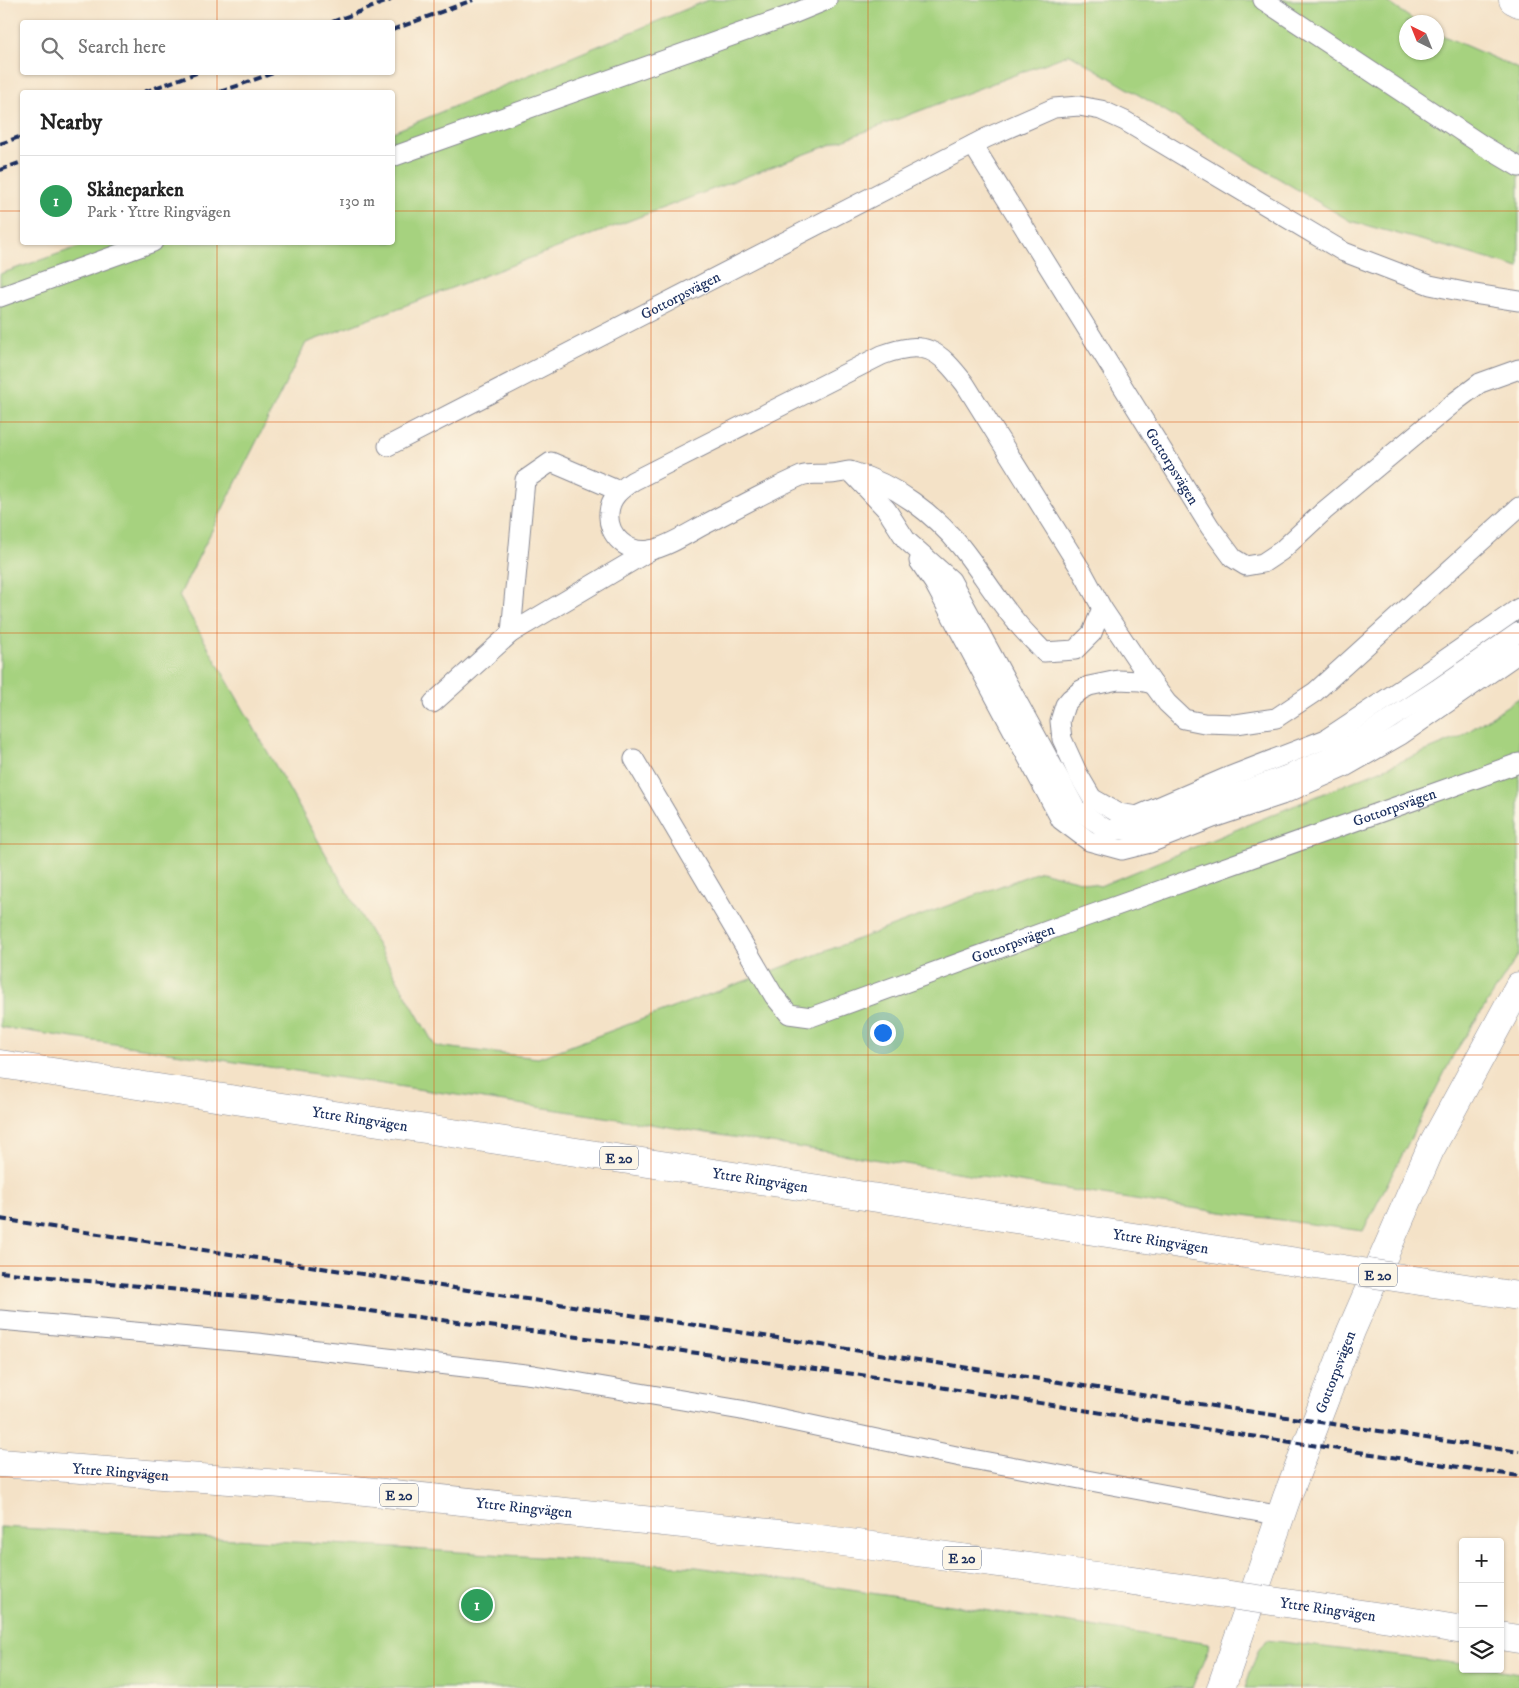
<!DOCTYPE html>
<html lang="en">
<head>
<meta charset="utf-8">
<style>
	body { margin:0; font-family:"IM FELL DW Pica",serif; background:#f6f6f6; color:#222 }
	.controls { position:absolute; right:15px; bottom:15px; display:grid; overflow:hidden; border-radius:5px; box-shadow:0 1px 4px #0004 }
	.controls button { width:45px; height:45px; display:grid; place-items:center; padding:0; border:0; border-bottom:1px solid #e0e0e0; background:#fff; color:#222; font:25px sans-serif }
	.compass { position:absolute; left:1399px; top:15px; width:45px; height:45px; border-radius:50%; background:#fff; box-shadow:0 1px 4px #0004; rotate:317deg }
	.you { position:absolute; left:882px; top:1032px; width:18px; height:18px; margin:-12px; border:4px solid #fff; border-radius:50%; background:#1a73e8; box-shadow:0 0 0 8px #1a73e833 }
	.badge { display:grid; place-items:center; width:32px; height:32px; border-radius:50%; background:#111827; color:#fff; font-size:16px; font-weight:700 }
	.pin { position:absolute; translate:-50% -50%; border:2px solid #fff; box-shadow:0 1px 5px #0006 }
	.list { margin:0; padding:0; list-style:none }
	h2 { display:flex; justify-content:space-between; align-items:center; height:65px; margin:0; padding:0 20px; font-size:21px }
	h2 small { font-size:16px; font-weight:400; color:#767676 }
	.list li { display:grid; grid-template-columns:32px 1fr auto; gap:15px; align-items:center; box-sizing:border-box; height:90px; padding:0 20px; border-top:1px solid #e0e0e0 }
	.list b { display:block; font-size:19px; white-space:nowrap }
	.list p { margin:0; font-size:16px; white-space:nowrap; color:#767676 }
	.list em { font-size:16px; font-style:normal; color:#767676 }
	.icon { flex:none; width:28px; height:28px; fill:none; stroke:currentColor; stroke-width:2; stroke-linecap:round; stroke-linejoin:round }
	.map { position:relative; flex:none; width:1519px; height:1688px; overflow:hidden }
	.search { position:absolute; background:#fff; box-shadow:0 1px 4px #0004; left:20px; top:20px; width:375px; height:55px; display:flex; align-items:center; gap:12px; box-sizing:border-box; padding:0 18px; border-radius:5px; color:#767676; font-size:19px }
	.panel { position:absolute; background:#fff; box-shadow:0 1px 4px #0004; left:20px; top:90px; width:375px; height:155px; border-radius:5px }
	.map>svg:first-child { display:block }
</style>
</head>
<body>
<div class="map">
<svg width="1519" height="1688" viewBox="0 0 1519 1688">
	<rect width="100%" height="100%" fill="#fcf5e5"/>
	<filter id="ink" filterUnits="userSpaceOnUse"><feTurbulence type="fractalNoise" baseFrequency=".02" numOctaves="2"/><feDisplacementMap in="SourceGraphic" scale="10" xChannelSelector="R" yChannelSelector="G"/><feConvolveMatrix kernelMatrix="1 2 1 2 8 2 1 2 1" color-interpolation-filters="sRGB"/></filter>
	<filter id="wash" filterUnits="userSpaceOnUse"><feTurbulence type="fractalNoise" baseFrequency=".0096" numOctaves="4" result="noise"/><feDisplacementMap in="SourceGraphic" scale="20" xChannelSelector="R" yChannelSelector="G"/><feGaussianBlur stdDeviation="1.12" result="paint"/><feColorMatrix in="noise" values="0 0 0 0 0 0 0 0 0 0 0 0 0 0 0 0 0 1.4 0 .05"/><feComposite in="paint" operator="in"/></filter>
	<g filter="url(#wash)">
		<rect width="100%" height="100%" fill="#f4e2c7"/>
		<path fill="#a6d27f" stroke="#60806e" d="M 708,0 L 1385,0 L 1416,22 L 1406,22 L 1406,52 L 1436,52 L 1437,33 L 1519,69 L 1519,268 L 1454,249 L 1350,221 L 1070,54 L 306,343 L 179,596 L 435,1046 L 538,1058 L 1041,871 L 1100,886 L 1460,737 L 1519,698 L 1519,954 L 1454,1054 L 1363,1231 L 1154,1203 L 605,1117 L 0,1027 L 0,274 L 90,243 L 392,242 L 393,132 Z
			M 0,1527 L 332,1544 L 697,1567 L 1210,1644 L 1192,1688 L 0,1688 Z
			M 1266,1640 L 1463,1664 L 1463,1669 L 1495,1669 L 1519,1673 L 1519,1688 L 1245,1688 L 1258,1651 Z"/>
	</g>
	<g filter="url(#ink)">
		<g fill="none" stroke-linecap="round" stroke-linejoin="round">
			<g stroke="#888892" stroke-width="21">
				<g id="lane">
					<path d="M 1263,0 L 1482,145 L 1519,167"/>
					<path id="s1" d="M 973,145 L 1210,527 L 1233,558 L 1246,566 L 1263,563 L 1281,551 L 1324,511 L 1456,401 L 1480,383 L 1519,369"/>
					<path d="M 392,157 L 788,16 L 827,0"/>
					<path d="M 0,297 L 153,242"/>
					<path id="s2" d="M 388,446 L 986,138 L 1054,108 L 1079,106 L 1101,110 L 1125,121 L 1344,252 L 1430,285 L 1474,294 L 1519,301"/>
					<path d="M 853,472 C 895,484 934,514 961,547 C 981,572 997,600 1018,624 C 1026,634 1036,643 1044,652 L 1075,650 L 1092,633 L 1102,608"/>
					<path d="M 1519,507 L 1315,692 L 1276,718 L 1236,724 L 1204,723 L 1184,719 L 1167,703 L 1153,684 L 1102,608 L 1083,573 L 965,384 C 938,349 925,339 882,355 L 633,481 C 621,489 610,497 609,513 C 607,536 628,554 650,550 C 665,548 689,533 702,526 C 735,509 767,491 801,476 C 809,473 819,475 827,474 C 835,474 842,472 850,471 L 886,509 L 906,540 L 951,580 L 1076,809 L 1106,829 L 1134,831 L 1159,824 L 1196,808 L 1284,776 L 1333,756 L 1437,689 L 1519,632"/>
					<path d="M 919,561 L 934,583 L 1061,820 L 1089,841 L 1122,850 L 1150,843 L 1213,818 L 1282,795 L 1345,767 L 1401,735 L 1519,653"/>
					<path d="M 511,633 L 525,480 L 551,462 L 619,491"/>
					<path d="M 1153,684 L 1140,681 L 1118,680 L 1089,686 L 1081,690 L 1070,699 L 1065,705 L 1060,721 L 1062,739 L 1078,774 L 1092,798 L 1118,813 L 1137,816 L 1228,777 L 1326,739 L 1427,672 L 1519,608"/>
					<path d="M 433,703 L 511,633 L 651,550"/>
					<path id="s3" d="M 634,759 L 774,996 L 789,1014 L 811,1017 L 1085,917 L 1519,763"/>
					<path d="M 0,1320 L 257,1343 L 534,1375 L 741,1410 L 961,1457 L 1281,1516"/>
				</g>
			</g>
			<g stroke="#888892" stroke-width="29">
				<path id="street" d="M 1513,0 L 1519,3"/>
			</g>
			<g stroke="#888892" stroke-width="29">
				<g id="secondary">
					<path id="s4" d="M 1221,1688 L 1287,1497 L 1351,1331 L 1430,1150 L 1519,986"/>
				</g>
			</g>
			<g stroke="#888892" stroke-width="29">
				<g id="highway">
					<path id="s5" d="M 0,1064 L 1238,1253"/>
					<path id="s6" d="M 0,1463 L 336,1488 L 798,1536 L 1126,1580"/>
					<path d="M 1396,1619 L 1463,1630"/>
					<path d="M 1500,1636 L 1519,1639"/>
				</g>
			</g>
			<use href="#lane" stroke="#fff" stroke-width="19"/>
			<use href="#street" stroke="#fff" stroke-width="28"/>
			<use href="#secondary" stroke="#fff" stroke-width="28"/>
			<use href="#highway" stroke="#fff" stroke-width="28"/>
			<path stroke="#1b2f5e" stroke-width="4" stroke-dasharray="8 4" stroke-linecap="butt" d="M 332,22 L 391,0
				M 392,30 L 473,0
				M 144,92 L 199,72
				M 220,92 L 276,72
				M 0,144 L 22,136
				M 0,170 L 22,162
				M 0,1219 L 592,1309 L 1180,1401 L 1519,1452
				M 0,1272 L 289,1301 L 586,1338 L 883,1378 L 1171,1424 L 1519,1476"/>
			<g stroke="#888892" stroke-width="29" stroke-linecap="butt">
				<g id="highway-bridge">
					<path d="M 1238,1253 L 1518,1296"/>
					<path id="s7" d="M 1126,1580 L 1396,1619"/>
				</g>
			</g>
			<use href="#highway-bridge" stroke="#fff" stroke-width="28"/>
		</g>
	</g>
	<path fill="none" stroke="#de5710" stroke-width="1" stroke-opacity="0.55" d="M 217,0 L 217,22M 434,0 L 434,1688M 651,0 L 651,1688M 868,0 L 868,1688M 1085,0 L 1085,1688M 1302,0 L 1302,1688M 217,72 L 217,92M 0,211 L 22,211M 392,211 L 1519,211M 217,242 L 217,1688M 0,422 L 1519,422M 0,633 L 1519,633M 0,844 L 1519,844M 0,1055 L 1519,1055M 0,1266 L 1519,1266M 0,1477 L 1519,1477"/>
	<g text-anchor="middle" stroke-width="4.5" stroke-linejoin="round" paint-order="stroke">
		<g fill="#fcf5e5" stroke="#5e6a86" stroke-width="1">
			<rect x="600" y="1146.5" width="38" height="23" rx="4"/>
			<rect x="1359" y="1263.5" width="38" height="23" rx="4"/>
			<rect x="380" y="1483.5" width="38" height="23" rx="4"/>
			<rect x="943" y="1546.5" width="38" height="23" rx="4"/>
		</g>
		<g font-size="14" font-weight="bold" fill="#1b2f5e">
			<text x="619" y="1163">E 20</text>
			<text x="1378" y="1280">E 20</text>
			<text x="399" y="1500">E 20</text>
			<text x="962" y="1563">E 20</text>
		</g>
		<g font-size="15" fill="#1b2f5e" stroke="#fcf5e5">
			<text dy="5" stroke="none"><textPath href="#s2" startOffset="329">Gottorpsvägen</textPath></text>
			<text dy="5" stroke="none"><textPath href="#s1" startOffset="378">Gottorpsvägen</textPath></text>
			<text dy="5" stroke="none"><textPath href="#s3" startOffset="941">Gottorpsvägen</textPath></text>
			<text dy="5" stroke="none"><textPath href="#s3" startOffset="536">Gottorpsvägen</textPath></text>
			<text dy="5" stroke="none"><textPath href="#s5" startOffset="364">Yttre Ringvägen</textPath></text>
			<text dy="5" stroke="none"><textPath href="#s5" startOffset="769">Yttre Ringvägen</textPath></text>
			<text dy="5" stroke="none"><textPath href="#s5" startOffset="1174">Yttre Ringvägen</textPath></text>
			<text dy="5" stroke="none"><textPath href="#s4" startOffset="336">Gottorpsvägen</textPath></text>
			<text dy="5" stroke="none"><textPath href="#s6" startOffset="121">Yttre Ringvägen</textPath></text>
			<text dy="5" stroke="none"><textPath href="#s6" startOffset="526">Yttre Ringvägen</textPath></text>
			<text dy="5" stroke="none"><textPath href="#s7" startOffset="204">Yttre Ringvägen</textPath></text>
		</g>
	</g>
</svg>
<div class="controls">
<button>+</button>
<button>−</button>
<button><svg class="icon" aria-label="layers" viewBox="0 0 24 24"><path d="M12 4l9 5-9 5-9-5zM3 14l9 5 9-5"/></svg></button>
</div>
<svg class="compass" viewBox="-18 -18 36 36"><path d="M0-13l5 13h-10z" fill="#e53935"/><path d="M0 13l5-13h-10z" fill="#767676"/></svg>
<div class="you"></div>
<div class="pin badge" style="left:477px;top:1605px;background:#2e9e5b">1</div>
<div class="search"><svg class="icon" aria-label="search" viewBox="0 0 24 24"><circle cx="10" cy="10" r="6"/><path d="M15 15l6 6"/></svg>Search here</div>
<section class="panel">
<h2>Nearby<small></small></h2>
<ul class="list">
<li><span class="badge" style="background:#2e9e5b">1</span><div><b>Skåneparken</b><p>Park · Yttre Ringvägen</p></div><em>130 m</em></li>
</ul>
</section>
</div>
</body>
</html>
